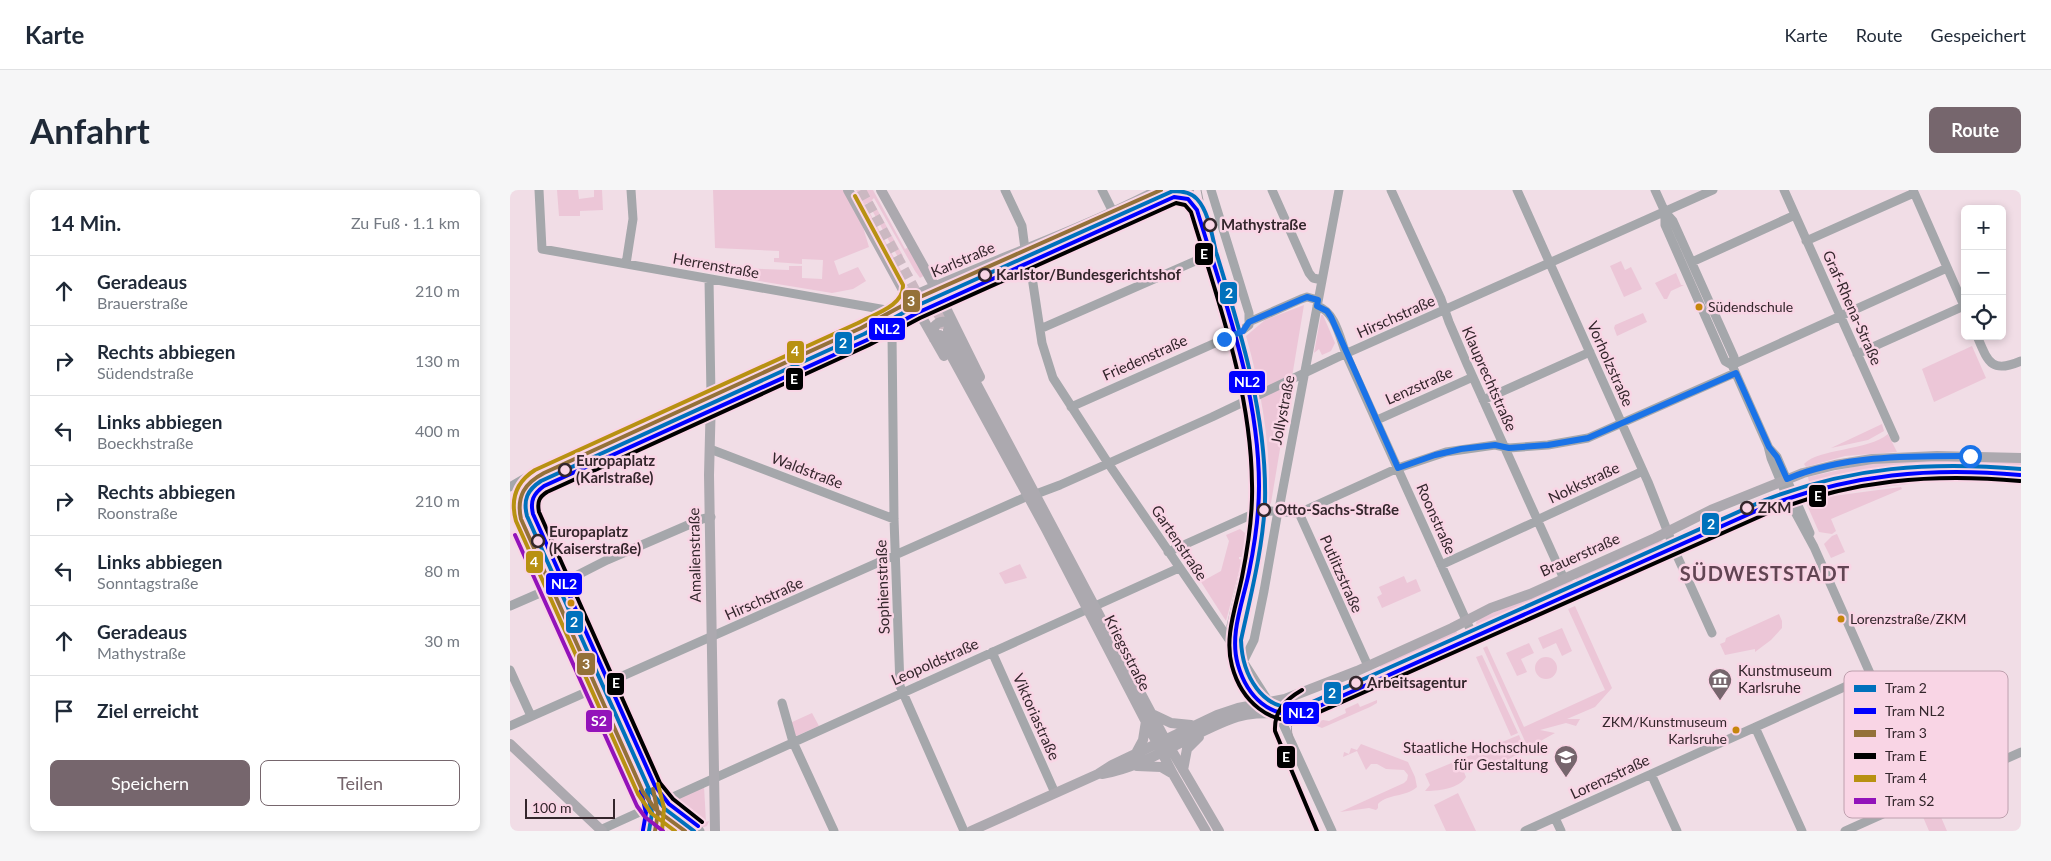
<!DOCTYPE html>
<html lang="de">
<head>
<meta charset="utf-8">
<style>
	body { margin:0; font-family:Lato,sans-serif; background:#f6f6f7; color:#1f2937 }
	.controls { position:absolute; right:15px; top:15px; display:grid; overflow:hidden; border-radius:8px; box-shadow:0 2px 8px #0003 }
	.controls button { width:45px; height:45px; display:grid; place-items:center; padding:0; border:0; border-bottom:1px solid #e0e1e3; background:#fff; color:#1f2937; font:25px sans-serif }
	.scale { position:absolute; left:15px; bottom:12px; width:90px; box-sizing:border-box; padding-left:5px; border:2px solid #34262c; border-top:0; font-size:14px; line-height:18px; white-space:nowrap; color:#34262c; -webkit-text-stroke:4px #f9d5e5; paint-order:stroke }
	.stop { position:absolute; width:15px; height:15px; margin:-11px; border:4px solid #1a73e8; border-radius:50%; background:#fff }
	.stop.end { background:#1a73e8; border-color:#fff; box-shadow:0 1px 5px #0008 }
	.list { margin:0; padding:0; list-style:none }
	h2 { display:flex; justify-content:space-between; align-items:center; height:65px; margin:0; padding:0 20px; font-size:21px }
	h2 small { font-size:16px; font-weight:400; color:#747a83 }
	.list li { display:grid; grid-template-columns:32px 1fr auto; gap:15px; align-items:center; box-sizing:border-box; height:70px; padding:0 20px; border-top:1px solid #e0e1e3 }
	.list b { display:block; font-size:19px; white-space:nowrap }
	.list p { margin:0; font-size:16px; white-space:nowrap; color:#747a83 }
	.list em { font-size:16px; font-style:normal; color:#747a83 }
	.actions { display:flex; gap:10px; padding:15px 20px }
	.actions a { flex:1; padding:11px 0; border:1px solid #76666d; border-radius:8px; text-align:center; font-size:18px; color:#76666d }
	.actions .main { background:#76666d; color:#fff }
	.icon { flex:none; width:28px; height:28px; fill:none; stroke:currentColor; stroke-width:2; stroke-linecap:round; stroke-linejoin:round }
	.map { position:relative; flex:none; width:1511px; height:641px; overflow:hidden; border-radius:8px }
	header { display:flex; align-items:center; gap:30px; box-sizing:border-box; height:70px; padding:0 25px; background:#fff; border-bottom:1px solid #e0e1e3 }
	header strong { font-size:24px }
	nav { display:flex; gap:28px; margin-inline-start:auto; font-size:18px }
	.intro { display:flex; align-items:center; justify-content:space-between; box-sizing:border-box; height:120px; padding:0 30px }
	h1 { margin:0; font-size:35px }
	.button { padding:12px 22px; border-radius:8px; background:#76666d; color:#fff; font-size:18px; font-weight:700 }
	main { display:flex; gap:30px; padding:0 30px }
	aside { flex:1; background:#fff; border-radius:8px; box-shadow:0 2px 8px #0003 }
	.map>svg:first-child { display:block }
</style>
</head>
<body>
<header>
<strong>Karte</strong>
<nav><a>Karte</a><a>Route</a><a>Gespeichert</a></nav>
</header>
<div class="intro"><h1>Anfahrt</h1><a class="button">Route</a></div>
<main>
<aside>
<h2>14 Min.<small>Zu Fuß · 1.1 km</small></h2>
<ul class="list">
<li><svg class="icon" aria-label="ahead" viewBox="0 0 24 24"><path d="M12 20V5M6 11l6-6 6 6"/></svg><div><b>Geradeaus</b><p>Brauerstraße</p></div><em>210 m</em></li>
<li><svg class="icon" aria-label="right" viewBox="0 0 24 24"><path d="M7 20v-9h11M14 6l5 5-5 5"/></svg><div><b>Rechts abbiegen</b><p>Südendstraße</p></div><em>130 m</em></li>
<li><svg class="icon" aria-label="left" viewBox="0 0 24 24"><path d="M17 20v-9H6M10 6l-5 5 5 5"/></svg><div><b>Links abbiegen</b><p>Boeckhstraße</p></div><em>400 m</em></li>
<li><svg class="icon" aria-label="right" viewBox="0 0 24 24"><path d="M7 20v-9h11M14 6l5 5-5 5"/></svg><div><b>Rechts abbiegen</b><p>Roonstraße</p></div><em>210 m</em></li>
<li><svg class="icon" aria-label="left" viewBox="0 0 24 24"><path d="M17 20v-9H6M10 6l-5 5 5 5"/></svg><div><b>Links abbiegen</b><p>Sonntagstraße</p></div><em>80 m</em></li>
<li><svg class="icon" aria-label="ahead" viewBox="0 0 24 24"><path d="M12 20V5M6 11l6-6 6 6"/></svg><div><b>Geradeaus</b><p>Mathystraße</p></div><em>30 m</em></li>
<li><svg class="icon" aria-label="arrive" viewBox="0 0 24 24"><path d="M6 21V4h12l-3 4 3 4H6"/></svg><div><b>Ziel erreicht</b></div></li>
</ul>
<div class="actions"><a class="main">Speichern</a><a>Teilen</a></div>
</aside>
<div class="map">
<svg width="1511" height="641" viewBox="0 0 1511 641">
	<rect width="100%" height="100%" fill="#f1dde6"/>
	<path fill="#ecc6d7" d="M 47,0 L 68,0 L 69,9 L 84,7 L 84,0 L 92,0 L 93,20 L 70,21 L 70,26 L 49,26 Z
		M 203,0 L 333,0 L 353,37 L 359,57 L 324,71 L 329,85 L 348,77 L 356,91 L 343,99 L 322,103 L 225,87 L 226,78 L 279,80 L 279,76 L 292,76 L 292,88 L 312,89 L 313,70 L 292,69 L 292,74 L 264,72 L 264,68 L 269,68 L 269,61 L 205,58 Z
		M 346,0 L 363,0 L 395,59 L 400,56 L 415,85 L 410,88 L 405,81 L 364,8 L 362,10 L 393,66 L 389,69 L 358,13 L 355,14 L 394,86 L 395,95 L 359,33 L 363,31 Z
		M 1111,71 L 1115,80 L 1121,77 L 1132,99 L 1114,107 L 1100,76 Z
		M 1166,83 L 1171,95 L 1174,95 L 1161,101 L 1157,109 L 1154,109 L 1145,93 Z
		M 794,115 L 761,313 L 759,315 C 761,257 752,202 736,146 L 755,130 Z
		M 1133,123 L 1137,132 L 1107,146 L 1104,138 L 1105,135 Z
		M 811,125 L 813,125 L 825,153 L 821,161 L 812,165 L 809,159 L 804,163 Z
		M 1462,156 L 1476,188 L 1424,212 L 1412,179 Z
		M 1372,234 L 1374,241 L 1358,250 L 1321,258 Z
		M 1378,244 L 1387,262 L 1335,266 L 1296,277 L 1294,274 C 1309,258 1358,261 1378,244 Z
		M 1393,271 L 1511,271 L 1511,282 L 1460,279 L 1300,297 L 1298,287 L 1352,275 Z
		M 1397,288 L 1399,294 L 1309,305 L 1303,306 L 1302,303 L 1312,303 L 1314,300 Z
		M 1391,297 L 1392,299 L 1321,329 L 1326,341 L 1322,344 L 1309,342 L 1297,315 L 1300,309 Z
		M 1259,304 L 1261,309 L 1175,347 L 1173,342 Z
		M 749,336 L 752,336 L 751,349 L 729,454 L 724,448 L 723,442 L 727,443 L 741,383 Z
		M 730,339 L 735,343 L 733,367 L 729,367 L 729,369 L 732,370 L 716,431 L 691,392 L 711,381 L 719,351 L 716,345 Z
		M 1327,344 L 1335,362 L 1321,368 L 1314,354 L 1322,346 Z
		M 1150,349 L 1155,352 L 1155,358 L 1070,398 L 1065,387 Z
		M 510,374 L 517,388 L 495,394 L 489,383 Z
		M 894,386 L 897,393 L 906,389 L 911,401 L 872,418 L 867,407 L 872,404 L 869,397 Z
		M 1061,388 L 1067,399 L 972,442 L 969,441 L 966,433 L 967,430 Z
		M 1065,416 L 1102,498 L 1085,517 L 1057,529 L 1070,529 L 1066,536 L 1056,533 L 1030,540 L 1045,543 L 1018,558 L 973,458 L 977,456 L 1014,537 L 1095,500 L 1058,419 Z
		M 1269,424 L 1272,431 L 1272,438 L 1261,450 L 1245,462 L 1245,459 L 1215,465 L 1210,454 L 1215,452 L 1216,448 Z
		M 1052,438 L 1062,461 L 1052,466 L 1046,453 L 1033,459 L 1028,448 Z
		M 946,440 L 950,451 L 874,485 L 869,474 Z
		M 1019,453 L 1024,463 L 1011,469 L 1017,482 L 1007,486 L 996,463 Z
		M 972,465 L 1008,543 L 1001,546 L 966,467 Z
		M1025 478a11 11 0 1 1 22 0a11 11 0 1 1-22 0Z
		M 867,479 L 869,484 L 810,511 L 807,506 Z
		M 867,510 L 867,513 L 860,517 L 812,538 L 802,534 L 813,530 L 819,531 L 836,523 L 835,519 L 848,513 L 850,517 Z
		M 302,523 L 309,536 L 284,547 L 280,533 Z
		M 1009,545 L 1015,560 L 990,574 L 968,570 L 958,571 L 955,575 L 957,579 L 954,582 L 956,587 C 949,599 927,601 915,601 L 920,595 L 915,584 Z
		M 851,554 L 898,572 L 905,587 L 907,597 C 894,608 879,603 868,614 L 868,618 L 866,620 L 859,618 L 830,622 L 894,593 L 897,590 L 898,585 L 894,580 L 876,579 L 867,574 L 861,574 L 856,580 L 847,561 L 833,567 L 834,562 L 839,564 L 841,558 L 847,560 Z
		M 194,596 L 196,632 L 199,631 L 197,636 L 191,638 L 156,613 Z
		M 948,603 L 966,641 L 936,641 L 924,615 Z
		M 1425,613 L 1437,641 L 1419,641 L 1410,620 Z
		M 162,629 L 175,634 L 183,641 L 142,641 L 151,632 Z"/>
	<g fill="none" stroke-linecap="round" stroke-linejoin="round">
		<path stroke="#cbb8c1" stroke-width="10" stroke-dasharray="10 5" stroke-linecap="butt" d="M 351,0 L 428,142
			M 419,109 L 436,137"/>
		<path stroke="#a5a7ab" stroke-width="9" d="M 29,0 L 32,59 L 376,120
			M 495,0 L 512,36 L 515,59
			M 592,0 L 603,22
			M 677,0 L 730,176 L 742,236 L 744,279 L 743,334 L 734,382 L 721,436 L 722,452
			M 762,0 L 799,83 L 803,88 L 812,90
			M 881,0 L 931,109 L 939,132 L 957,174 L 1054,389
			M 1007,0 L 1138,292 L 1168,368 L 1202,443
			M 1145,0 L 1155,22 L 1163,31 L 1224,167 L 1222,175
			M 1274,0 L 1385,248
			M 1403,0 L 1455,118
			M 1155,22 L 1155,35 L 1215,171 L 1222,175 L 1258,256 L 1261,268 L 1278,309 L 1304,357 L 1414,605
			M 1296,51 L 1404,3
			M 1182,72 L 1285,25
			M 116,74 L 123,29 L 121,0
			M 511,75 L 518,80 L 522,87 L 532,153 L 543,188 L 598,273 L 720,451 L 773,534 L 822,641
			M 807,116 C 825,121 830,148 836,164 L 965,450
			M 739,132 L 791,109 L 797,107 L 808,110
			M 380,138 L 382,144 L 384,329 L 390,496 L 454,641
			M 530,139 L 697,66
			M 1467,146 C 1478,172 1481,184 1511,171
			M 1347,164 L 1454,116
			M 1222,175 L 1437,78
			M 973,210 L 1080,162
			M 561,217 L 730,142 L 739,135 L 739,123 L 701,0
			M 867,230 L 963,187
			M 1259,258 L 1267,267 L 1300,343
			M 200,259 L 384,329
			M 0,297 L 22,284 L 201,206 L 199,89
			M 526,304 L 550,295 L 702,227 L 826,168 L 1203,0
			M 789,323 L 888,278 L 936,262 L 985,255 L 999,258 L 1038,255 L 1078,248 L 1225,183
			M 1027,330 L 1133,281
			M 658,362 L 743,324 L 760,321 L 789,323 L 858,476
			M 931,375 L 1027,331
			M 47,395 L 137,598 L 153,615 L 176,628 L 190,641
			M 0,416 L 46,396 L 97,370 L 192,329 L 201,327
			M 585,416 L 669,378
			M 482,462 L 545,603
			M 733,472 L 744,450 L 754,401 L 768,321 L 770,314 L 829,0
			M 0,480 L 21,526
			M 272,513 L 283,552 L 324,641
			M 0,536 L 518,306
			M 1245,537 L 1292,641
			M 1141,584 L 1167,641
			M 1045,628 L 1051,641
			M 90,640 L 578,419
			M 134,641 L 139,622 L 139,612
			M 1015,641 L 1361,485
			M 1335,641 L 1511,562"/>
		<path stroke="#aca9af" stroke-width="10" d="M 338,0 L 398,109 L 414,131 L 434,166
			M 371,0 L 430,106 L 470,187
			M 438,140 L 655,549 L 709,641
			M 430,145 L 536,339 L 663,584 L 696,641
			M 424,149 L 424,137 C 431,128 438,132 445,138
			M 200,218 L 361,144 L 398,131 L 436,109 L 520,71 L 538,59 L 679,0
			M 642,524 L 661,533 L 681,535
			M 0,554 L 92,641
			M 626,563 L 633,550 L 636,531
			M 627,576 L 651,577 L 663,584
			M 673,580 L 677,559 L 689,547
			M 592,584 C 640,576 681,542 727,527 C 751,519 776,527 800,521 L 898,478 L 933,465 L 1073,399 L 1128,376 L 1175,353 L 1235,330 L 1298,301 L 1327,293 L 1392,284 L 1456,282 L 1511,286
			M 205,641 L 199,285 L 201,206 L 351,139 C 366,131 376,118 392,111 C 477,72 565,43 648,0
			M 461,641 L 588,584 L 602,575 L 707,525 L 728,518 L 775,509 L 847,481 L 942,438 L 981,418 L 1020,404 L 1145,348 L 1201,320 L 1293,283 L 1325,275 L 1362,269 L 1427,266 L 1511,268"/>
		<path stroke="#a6a0a5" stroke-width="1" d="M 691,0 L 693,10
			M 784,552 C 778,534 782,524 799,514
			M 140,641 C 148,627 161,626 175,632"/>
		<g stroke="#f9d5e5" stroke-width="8">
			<path id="tram-1" d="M 137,600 L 142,623 L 139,641
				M 184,641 L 155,619 L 139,599 L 17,326 C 13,310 17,300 31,291 L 354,144 L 404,117 L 663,1 C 672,1 681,2 687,9 C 699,22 702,46 706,62 C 731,143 757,226 755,311 C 753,358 741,404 731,450 C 732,484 752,523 791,517 L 1255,310 C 1341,277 1420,271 1511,279"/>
		</g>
		<g stroke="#f9d5e5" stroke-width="8">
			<path id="tram-2" d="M 131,601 L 136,623 L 133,640
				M 188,636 L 159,614 L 145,596 L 23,324 C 20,311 23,304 34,296 L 357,150 L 407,123 L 664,7 L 678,9 L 687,20 C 714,109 749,201 749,296 C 749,325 745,353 739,382 C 733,412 719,445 728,475 C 737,506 760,530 794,523 L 1257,316 C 1342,284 1421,277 1510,285"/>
		</g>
		<g stroke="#f9d5e5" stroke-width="8">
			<path id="tram-3" d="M 143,599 L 148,623 L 145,641
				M 175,641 L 145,619 L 133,602 L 11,329 C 6,306 15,293 34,283 L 351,138 L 401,111 L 651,0"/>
		</g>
		<g stroke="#f9d5e5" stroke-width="8">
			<path id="tram-4" d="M 792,500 C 775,510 764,521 765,541 L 807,641
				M 192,632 L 163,609 L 150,593 L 29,322 C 27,312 29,307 37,302 L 359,155 L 410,128 L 666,13 L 675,15 L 681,22 C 708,111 741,200 742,294 C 743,325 738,357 732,387 C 726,417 714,447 722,476 C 731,510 760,538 796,528 L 1260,322 C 1343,290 1421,283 1510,291"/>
		</g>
		<g stroke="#f9d5e5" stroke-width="8">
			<path id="tram-5" d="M 148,594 L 154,618 L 152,641
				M 165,641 L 141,623 L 128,604 L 6,331 C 0,309 6,292 25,280 L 348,133 C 364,124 394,116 393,95 L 345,6"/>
		</g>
		<g stroke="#f9d5e5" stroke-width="8">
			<path id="tram-6" d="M 5,345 L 127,616 L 135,627 L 153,641"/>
		</g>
		<use href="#tram-1" stroke="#0071bc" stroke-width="4"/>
		<use href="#tram-2" stroke="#00f" stroke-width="4"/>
		<use href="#tram-3" stroke="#947139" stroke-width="4"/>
		<use href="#tram-4" stroke="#000" stroke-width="4"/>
		<use href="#tram-5" stroke="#b89112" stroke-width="4"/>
		<use href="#tram-6" stroke="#9313ba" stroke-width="4"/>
	</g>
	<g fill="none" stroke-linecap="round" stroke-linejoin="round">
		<path stroke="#1a73e8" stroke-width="6" d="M 714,149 L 733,141 L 739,132 L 792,109 L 797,107 L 808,110 L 807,116 L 817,121 L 821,127 L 888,278 L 925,265 L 951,259 L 985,255 L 999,258 L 1038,255 L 1078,248 L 1226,183 L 1259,257 L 1267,267 L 1277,289 C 1334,265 1399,266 1460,266"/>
	</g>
	<defs>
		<g id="museum-pin" transform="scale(1.25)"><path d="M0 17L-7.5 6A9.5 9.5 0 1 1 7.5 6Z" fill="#76666d" stroke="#f9d5e5"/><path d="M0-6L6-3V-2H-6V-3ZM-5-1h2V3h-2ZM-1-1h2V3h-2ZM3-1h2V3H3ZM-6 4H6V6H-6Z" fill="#fff"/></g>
		<g id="university-pin" transform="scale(1.25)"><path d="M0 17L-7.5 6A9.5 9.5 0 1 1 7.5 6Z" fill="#76666d" stroke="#f9d5e5"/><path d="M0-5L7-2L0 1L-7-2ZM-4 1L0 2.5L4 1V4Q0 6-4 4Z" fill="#fff"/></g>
	</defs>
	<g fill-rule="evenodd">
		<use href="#museum-pin" x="1210" y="490"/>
		<use href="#university-pin" x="1056" y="567"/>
	</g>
	<g fill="#f9d5e5" stroke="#34262c" stroke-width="2.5">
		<circle cx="700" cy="35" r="6"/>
		<circle cx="475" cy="85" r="6"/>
		<circle cx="55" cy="280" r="6"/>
		<circle cx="1237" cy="318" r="6"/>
		<circle cx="754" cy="320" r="6"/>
		<circle cx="28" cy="351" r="6"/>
		<circle cx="846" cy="493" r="6"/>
	</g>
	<g fill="#c6860b" stroke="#f9d5e5" stroke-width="2">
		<circle cx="1189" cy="117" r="4.5"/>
		<circle cx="61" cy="413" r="4.5"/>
		<circle cx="1331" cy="429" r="4.5"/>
		<circle cx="1226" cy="540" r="4.5"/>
	</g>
	<g text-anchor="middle" stroke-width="5" stroke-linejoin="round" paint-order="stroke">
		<g font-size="14" fill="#34262c" stroke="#f9d5e5" text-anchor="start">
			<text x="1198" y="122">Südendschule</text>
			<text x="1340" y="434">Lorenzstraße/ZKM</text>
			<text x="1217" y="537" text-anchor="end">ZKM/Kunstmuseum<tspan x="1217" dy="17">Karlsruhe</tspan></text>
		</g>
		<g font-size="15" font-weight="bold" fill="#34262c" stroke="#f9d5e5" text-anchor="start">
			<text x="711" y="40">Mathystraße</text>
			<text x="486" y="90">Karlstor/Bundesgerichtshof</text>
			<text x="66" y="276">Europaplatz<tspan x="66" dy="17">(Karlstraße)</tspan></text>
			<text x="1248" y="323">ZKM</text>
			<text x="765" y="325">Otto-Sachs-Straße</text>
			<text x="39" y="347">Europaplatz<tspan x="39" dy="17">(Kaiserstraße)</tspan></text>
			<text x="857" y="498">Arbeitsagentur</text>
		</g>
		<g font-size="15" fill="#34262c" stroke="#f9d5e5">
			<text transform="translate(453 70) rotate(-23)" y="5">Karlstraße</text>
			<text transform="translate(206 76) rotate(10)" y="5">Herrenstraße</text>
			<text transform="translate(1342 118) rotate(66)" y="5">Graf-Rhena-Straße</text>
			<text transform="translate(886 127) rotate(-24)" y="5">Hirschstraße</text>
			<text transform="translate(635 168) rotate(-24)" y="5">Friedenstraße</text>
			<text transform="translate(1100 174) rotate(66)" y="5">Vorholzstraße</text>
			<text transform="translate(979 189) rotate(66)" y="5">Klauprechtstraße</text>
			<text transform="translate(909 196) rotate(-24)" y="5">Lenzstraße</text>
			<text transform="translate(773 220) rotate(-79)" y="5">Jollystraße</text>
			<text transform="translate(297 281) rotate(21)" y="5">Waldstraße</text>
			<text transform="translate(1074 293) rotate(-25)" y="5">Nokkstraße</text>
			<text transform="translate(926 329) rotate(66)" y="5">Roonstraße</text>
			<text transform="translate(669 353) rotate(56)" y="5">Gartenstraße</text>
			<text transform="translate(185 365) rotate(-91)" y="5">Amalienstraße</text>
			<text transform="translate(1070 365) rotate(-24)" y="5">Brauerstraße</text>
			<text transform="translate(831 384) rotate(66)" y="5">Putlitzstraße</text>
			<text transform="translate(373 397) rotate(-92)" y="5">Sophienstraße</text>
			<text transform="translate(254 409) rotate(-24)" y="5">Hirschstraße</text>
			<text transform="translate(617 463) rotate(63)" y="5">Kriegsstraße</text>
			<text transform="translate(425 472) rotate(-24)" y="5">Leopoldstraße</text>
			<text transform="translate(526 527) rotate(66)" y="5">Viktoriastraße</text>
			<text transform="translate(1100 587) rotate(-25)" y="5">Lorenzstraße</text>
		</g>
		<g font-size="15" fill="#34262c" stroke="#f9d5e5" text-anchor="start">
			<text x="1228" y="486">Kunstmuseum<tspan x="1228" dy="17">Karlsruhe</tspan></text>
			<text x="1038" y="563" text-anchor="end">Staatliche Hochschule<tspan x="1038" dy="17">für Gestaltung</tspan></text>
		</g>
		<g font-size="20" font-weight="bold" letter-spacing="1" fill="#624553" stroke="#f9d5e5">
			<text x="1255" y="391">SÜDWESTSTADT</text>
		</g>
	</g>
	<rect x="1334" y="481" width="164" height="147" rx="8" fill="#f9d5e5" stroke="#bea0ae" stroke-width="1"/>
	<rect x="1344" y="495" width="22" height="7" fill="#0071bc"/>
	<rect x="1344" y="518" width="22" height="6" fill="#00f"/>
	<rect x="1344" y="540" width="22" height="7" fill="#947139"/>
	<rect x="1344" y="563" width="22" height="6" fill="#000"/>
	<rect x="1344" y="585" width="22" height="7" fill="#b89112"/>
	<rect x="1344" y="608" width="22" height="6" fill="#9313ba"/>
	<g font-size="14" fill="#34262c">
		<text x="1375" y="503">Tram 2</text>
		<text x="1375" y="526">Tram NL2</text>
		<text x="1375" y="548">Tram 3</text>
		<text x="1375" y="571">Tram E</text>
		<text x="1375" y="593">Tram 4</text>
		<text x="1375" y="616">Tram S2</text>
	</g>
	<g stroke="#f9d5e5" stroke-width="2">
		<rect x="684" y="52" width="20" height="24" rx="5" fill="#000"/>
		<rect x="709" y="91" width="19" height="24" rx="5" fill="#0071bc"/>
		<rect x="392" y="99" width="19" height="24" rx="5" fill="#947139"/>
		<rect x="358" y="127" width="38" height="24" rx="5" fill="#00f"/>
		<rect x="324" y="141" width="19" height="24" rx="5" fill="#0071bc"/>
		<rect x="276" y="150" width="19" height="24" rx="5" fill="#b89112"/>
		<rect x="275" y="177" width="19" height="24" rx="5" fill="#000"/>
		<rect x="718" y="180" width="38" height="24" rx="5" fill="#00f"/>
		<rect x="1298" y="294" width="19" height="24" rx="5" fill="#000"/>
		<rect x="1191" y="322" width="19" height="24" rx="5" fill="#0071bc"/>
		<rect x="15" y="360" width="19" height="24" rx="5" fill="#b89112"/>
		<rect x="35" y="382" width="38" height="24" rx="5" fill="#00f"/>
		<rect x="55" y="420" width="19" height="24" rx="5" fill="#0071bc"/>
		<rect x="66" y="462" width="20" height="24" rx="5" fill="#947139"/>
		<rect x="96" y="482" width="19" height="24" rx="5" fill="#000"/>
		<rect x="813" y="491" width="19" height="24" rx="5" fill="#0071bc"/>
		<rect x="772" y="511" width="38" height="24" rx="5" fill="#00f"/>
		<rect x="75" y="519" width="28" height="24" rx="5" fill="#9313ba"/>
		<rect x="766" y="555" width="20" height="24" rx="5" fill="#000"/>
	</g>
	<g font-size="14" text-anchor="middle" font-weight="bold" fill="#fff">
		<text x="694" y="69">E</text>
		<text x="719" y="108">2</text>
		<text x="401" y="116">3</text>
		<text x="377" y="144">NL2</text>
		<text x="333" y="158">2</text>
		<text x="285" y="166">4</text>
		<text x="284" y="194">E</text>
		<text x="737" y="197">NL2</text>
		<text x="1308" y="311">E</text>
		<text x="1201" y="339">2</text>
		<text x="24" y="377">4</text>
		<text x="54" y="399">NL2</text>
		<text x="64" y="437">2</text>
		<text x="76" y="479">3</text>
		<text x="106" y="498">E</text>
		<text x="822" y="508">2</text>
		<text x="791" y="528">NL2</text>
		<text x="89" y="536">S2</text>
		<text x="776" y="572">E</text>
	</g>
</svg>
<div class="controls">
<button>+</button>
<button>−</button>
<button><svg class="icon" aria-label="locate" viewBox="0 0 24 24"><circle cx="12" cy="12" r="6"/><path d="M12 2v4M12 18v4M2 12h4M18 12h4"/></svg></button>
</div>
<div class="scale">100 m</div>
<div class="stop" style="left:1460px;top:266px"></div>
<div class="stop end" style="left:714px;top:149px"></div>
</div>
</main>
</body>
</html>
